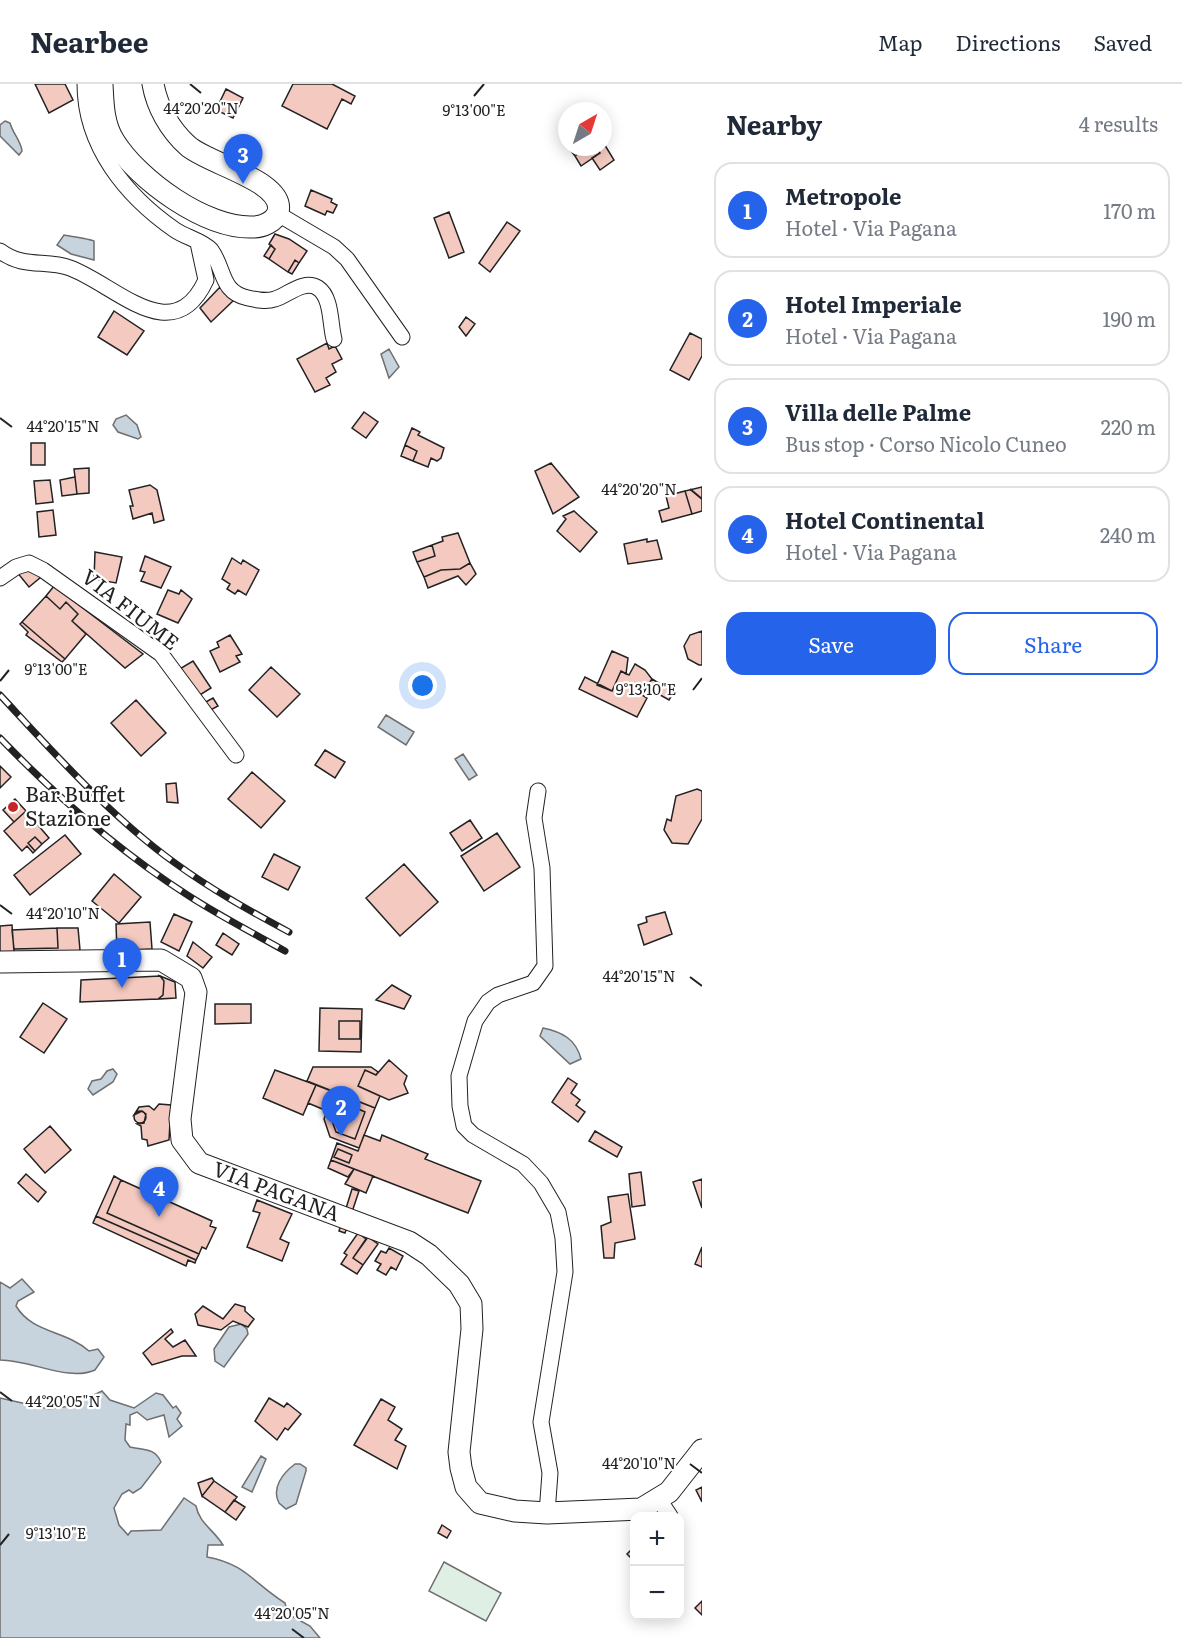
<!DOCTYPE html>
<html lang="en">
<head>
<meta charset="utf-8">
<style>
	body { margin:0; font-family:Literata,serif; background:#f2f2f3; color:#1f2937 }
	.controls { position:absolute; right:18px; bottom:18px; display:grid; overflow:hidden; border-radius:12px; box-shadow:0 3px 15px #0003 }
	.controls button { width:54px; height:54px; display:grid; place-items:center; padding:0; border:0; border-bottom:2px solid #e0e1e3; background:#fff; color:#1f2937; font:30px sans-serif }
	.compass { position:absolute; left:558px; top:18px; width:54px; height:54px; border-radius:50%; background:#fff; box-shadow:0 3px 15px #0003; rotate:39deg }
	.you { position:absolute; left:423px; top:602px; width:21px; height:21px; margin:-15px; border:4px solid #fff; border-radius:50%; background:#1a73e8; box-shadow:0 0 0 9px #1a73e833 }
	.badge { display:grid; place-items:center; width:39px; height:39px; border-radius:50%; background:#2563eb; color:#fff; font-size:20px; font-weight:700 }
	.pin { position:absolute; translate:-50% -50px; filter:drop-shadow(0 2px 3px #0008) }
	.pin::after { content:''; position:absolute; top:32px; width:21px; height:18px; background:inherit; clip-path:polygon(0 0,100% 0,50% 100%) }
	.list { margin:0; padding:0; list-style:none }
	h2 { display:flex; justify-content:space-between; align-items:center; height:78px; margin:0; padding:0 24px; font-size:26px }
	h2 small { font-size:20px; font-weight:400; color:#747a83 }
	.list li { display:grid; grid-template-columns:39px 1fr auto; gap:18px; align-items:center; box-sizing:border-box; height:96px; margin:0 12px 12px; padding:0 12px; border:2px solid #e0e1e3; border-radius:18px }
	.list b { display:block; font-size:22px; white-space:nowrap }
	.list p { margin:0; font-size:20px; white-space:nowrap; color:#747a83 }
	.list em { font-size:20px; font-style:normal; color:#747a83 }
	.actions { display:flex; gap:12px; padding:18px 24px }
	.actions a { flex:1; padding:14px 0; border:2px solid #2563eb; border-radius:18px; text-align:center; font-size:21px; color:#2563eb }
	.actions .main { background:#2563eb; color:#fff }
	.map { position:relative; flex:none; width:702px; height:1554px; overflow:hidden }
	header { display:flex; align-items:center; gap:36px; box-sizing:border-box; height:84px; padding:0 30px; background:#fff; border-bottom:2px solid #e0e1e3 }
	header strong { font-size:28px }
	nav { display:flex; gap:33px; margin-inline-start:auto; font-size:21px }
	main { display:flex }
	aside { flex:1; background:#fff }
	.map>svg:first-child { display:block }
</style>
</head>
<body>
<header>
<strong>Nearbee</strong>
<nav><a>Map</a><a>Directions</a><a>Saved</a></nav>
</header>
<main>
<div class="map">
<svg width="702" height="1554" viewBox="0 0 702 1554">
	<rect width="100%" height="100%" fill="#fff"/>
	<path fill="#e0efe3" stroke="#6f6f6f" stroke-width="1.5" d="M 444,1478 L 501,1509 L 486,1537 L 429,1507 Z"/>
	<path fill="#c7d3dd" stroke="#6f6f6f" stroke-width="1.5" d="M 5,37 L 10,39 C 13,50 21,57 22,67 L 19,71 L 0,52 L 0,41 Z
		M 64,151 C 69,152 91,155 94,157 L 94,176 L 71,170 L 57,161 Z
		M 389,265 L 399,283 L 389,294 L 381,270 Z
		M 126,331 L 137,341 L 141,353 L 138,355 L 118,348 L 113,341 L 116,335 Z
		M 386,631 L 414,648 L 406,661 L 378,643 Z
		M 463,670 L 477,691 L 469,696 L 455,675 Z
		M 543,944 C 562,948 576,955 581,975 L 570,980 L 540,952 Z
		M 113,985 L 117,990 L 113,998 L 93,1011 L 88,1005 L 92,997 L 101,995 L 107,987 Z
		M 22,1195 L 34,1208 L 18,1217 L 16,1222 C 32,1249 65,1246 89,1267 L 98,1265 L 104,1273 L 95,1286 C 69,1298 31,1276 0,1276 L 0,1198 L 10,1204 Z
		M 241,1240 L 247,1245 L 248,1250 L 224,1283 L 215,1277 L 214,1265 L 229,1243 Z
		M 102,1307 L 110,1316 L 134,1324 L 156,1309 L 163,1311 L 173,1324 L 176,1322 L 181,1329 L 177,1335 L 182,1342 L 169,1353 L 164,1331 L 147,1336 L 137,1328 L 130,1331 L 130,1341 L 126,1340 L 125,1356 L 130,1363 C 144,1366 155,1364 161,1378 L 141,1404 L 133,1409 L 129,1406 L 122,1410 L 114,1424 L 119,1441 L 128,1451 L 131,1447 L 161,1446 L 184,1414 L 196,1422 C 199,1439 214,1446 223,1461 L 208,1461 L 207,1473 C 246,1480 253,1499 285,1519 L 288,1530 L 310,1542 L 320,1554 L 0,1554 L 0,1314 L 49,1325 L 77,1321 L 82,1313 L 92,1312 Z
		M 261,1372 L 266,1375 L 252,1408 L 242,1403 Z
		M 295,1380 L 300,1380 L 306,1384 L 306,1387 L 296,1420 L 286,1425 L 279,1419 C 271,1404 283,1389 295,1380 Z"/>
	<path fill="#f3c9c0" stroke="#222" stroke-width="1.5" d="M 35,0 L 65,0 L 73,16 L 49,29 Z
		M 293,0 L 332,0 L 355,12 L 351,20 L 342,15 L 327,45 L 282,22 Z
		M 226,5 L 243,14 L 233,34 L 216,26 Z
		M 567,47 L 567,56 L 565,57 L 561,52 Z
		M 603,58 L 614,76 L 600,86 L 592,74 L 600,69 L 596,63 L 603,63 Z
		M 568,63 L 587,63 L 575,72 Z
		M 587,63 L 596,63 L 600,69 L 581,82 L 575,72 Z
		M 311,106 L 332,115 L 331,118 L 337,121 L 333,129 L 327,127 L 325,131 L 305,122 Z
		M 449,128 L 464,168 L 449,174 L 434,134 Z
		M 507,138 L 520,147 L 490,188 L 479,179 Z
		M 275,150 L 289,155 L 307,167 L 299,179 L 295,176 L 288,188 L 269,175 L 275,165 L 269,160 Z
		M 271,161 L 275,165 L 269,175 L 264,172 Z
		M 295,176 L 299,179 L 292,190 L 288,188 Z
		M 220,203 L 234,216 L 211,238 L 200,224 Z
		M 114,227 L 144,247 L 127,271 L 98,253 Z
		M 466,233 L 475,240 L 466,252 L 459,243 Z
		M 690,249 L 702,255 L 702,272 L 689,296 L 670,286 Z
		M 327,259 L 329,265 L 335,262 L 342,275 L 332,280 L 336,288 L 326,294 L 330,301 L 315,308 L 297,275 Z
		M 364,328 L 378,338 L 366,354 L 352,344 Z
		M 412,344 L 420,348 L 418,351 L 444,364 L 441,374 L 437,377 L 431,374 L 428,383 L 413,377 L 417,367 L 405,361 Z
		M 31,359 L 45,359 L 45,381 L 31,381 Z
		M 405,361 L 417,367 L 413,377 L 401,372 Z
		M 551,379 L 579,413 L 553,430 L 535,387 Z
		M 89,384 L 89,409 L 77,410 L 74,385 Z
		M 75,393 L 77,410 L 62,412 L 60,396 Z
		M 50,396 L 53,418 L 36,420 L 34,397 Z
		M 150,401 L 157,406 L 164,436 L 154,439 L 152,429 L 133,435 L 130,422 L 133,422 L 129,406 Z
		M 702,403 L 702,427 L 692,430 L 685,407 Z
		M 685,407 L 692,430 L 662,438 L 659,427 L 669,424 L 666,412 Z
		M 53,426 L 56,451 L 39,453 L 37,428 Z
		M 574,427 L 597,448 L 580,468 L 557,447 L 566,435 L 563,432 Z
		M 458,449 L 470,479 L 460,485 L 441,486 L 424,493 L 417,478 L 435,472 L 432,461 L 443,457 L 442,453 Z
		M 647,455 L 647,458 L 657,456 L 662,475 L 628,480 L 624,460 Z
		M 432,461 L 435,472 L 417,478 L 413,468 Z
		M 95,468 L 122,473 L 116,499 L 94,495 Z
		M 145,472 L 171,483 L 161,504 L 141,497 L 145,488 L 140,487 Z
		M 232,474 L 241,480 L 243,476 L 259,486 L 246,511 L 238,506 L 235,510 L 227,505 L 230,500 L 222,495 Z
		M 470,479 L 476,490 L 466,501 L 458,492 L 428,504 L 424,493 L 441,486 L 460,485 Z
		M 25,481 L 41,493 L 29,503 L 16,487 Z
		M 54,502 L 143,570 L 125,584 L 72,537 L 78,530 L 66,518 L 60,525 L 46,512 Z
		M 168,506 L 179,510 L 181,506 L 192,515 L 178,539 L 157,530 Z
		M 46,512 L 60,525 L 66,518 L 78,530 L 72,537 L 86,550 L 65,575 L 22,538 Z
		M 22,538 L 65,575 L 62,578 L 26,551 L 28,548 L 20,540 Z
		M 702,547 L 702,581 L 699,581 L 688,575 L 684,562 L 690,551 Z
		M 230,551 L 242,570 L 236,572 L 240,578 L 220,588 L 210,567 L 219,563 L 217,558 Z
		M 612,567 L 628,574 L 626,590 L 621,587 L 612,607 L 597,601 Z
		M 193,577 L 211,604 L 195,614 L 178,586 Z
		M 635,580 L 645,586 L 652,595 L 642,611 L 647,614 L 637,633 L 579,605 L 585,593 L 612,607 L 621,587 L 629,591 Z
		M 271,583 L 300,610 L 277,633 L 249,606 Z
		M 652,595 L 674,608 L 669,616 L 646,603 Z
		M 213,614 L 218,622 L 207,628 L 202,620 Z
		M 136,616 L 166,649 L 141,672 L 111,639 Z
		M 325,666 L 345,678 L 335,694 L 315,681 Z
		M 0,682 L 11,693 L 0,704 Z
		M 252,688 L 285,717 L 261,744 L 228,715 Z
		M 176,699 L 178,719 L 167,718 L 166,700 Z
		M 697,705 L 702,707 L 702,735 L 688,760 L 672,759 L 664,746 L 667,735 L 671,737 L 676,712 Z
		M 15,715 L 26,727 L 14,738 L 3,726 Z
		M 26,727 L 49,754 L 42,760 L 35,753 L 28,759 L 35,767 L 33,769 L 27,762 L 22,767 L 4,747 Z
		M 470,736 L 482,754 L 462,767 L 450,749 Z
		M 497,749 L 520,783 L 484,807 L 461,772 Z
		M 65,751 L 81,770 L 30,811 L 14,791 Z
		M 35,753 L 42,760 L 35,767 L 28,759 Z
		M 274,770 L 300,783 L 288,806 L 262,793 Z
		M 404,780 L 438,818 L 400,852 L 366,814 Z
		M 114,790 L 141,813 L 119,839 L 92,817 Z
		M 665,828 L 672,850 L 644,861 L 638,841 L 647,838 L 646,833 Z
		M 174,830 L 192,838 L 179,867 L 161,858 Z
		M 150,838 L 152,865 L 117,867 L 116,840 Z
		M 12,841 L 14,868 L 0,869 L 0,842 Z
		M 57,844 L 58,864 L 14,865 L 12,846 Z
		M 57,844 L 78,844 L 80,866 L 72,870 L 14,868 L 14,865 L 58,864 Z
		M 223,849 L 239,860 L 232,871 L 216,861 Z
		M 193,858 L 212,873 L 203,884 L 187,872 Z
		M 160,892 L 164,897 L 163,911 L 158,915 L 80,918 L 81,896 Z
		M 160,892 L 175,898 L 176,914 L 158,915 L 163,911 L 164,897 Z
		M 392,901 L 411,912 L 404,925 L 376,916 Z
		M 43,919 L 67,935 L 44,969 L 20,953 Z
		M 215,920 L 251,920 L 251,939 L 215,940 Z
		M 320,924 L 362,925 L 361,968 L 319,967 Z
		M 339,937 L 360,937 L 360,955 L 339,955 Z
		M 389,976 L 407,992 L 404,1000 L 408,1009 L 389,1016 L 358,1002 L 365,986 L 376,991 Z
		M 313,983 L 371,983 L 378,988 L 376,991 L 365,986 L 358,1002 L 380,1012 L 375,1024 L 307,997 Z
		M 275,986 L 316,1001 L 303,1031 L 263,1014 Z
		M 568,994 L 577,1000 L 571,1009 L 580,1016 L 576,1021 L 585,1028 L 578,1038 L 552,1018 Z
		M 316,1001 L 375,1024 L 359,1064 L 330,1053 L 324,1035 L 327,1027 L 308,1019 Z
		M 338,1016 L 365,1028 L 355,1055 L 336,1048 L 331,1034 Z
		M 159,1020 L 171,1021 L 169,1056 L 148,1062 L 147,1056 L 142,1055 L 141,1042 L 137,1040 L 144,1039 L 146,1030 L 142,1027 L 134,1031 L 139,1023 L 149,1022 L 154,1026 Z
		M134 1033a6 6 0 1 1 12 0a6 6 0 1 1-12 0Z
		M 50,1042 L 71,1066 L 45,1089 L 24,1065 Z
		M 595,1047 L 622,1063 L 617,1073 L 589,1057 Z
		M 364,1051 L 380,1057 L 382,1051 L 428,1070 L 425,1075 L 481,1097 L 468,1129 L 331,1076 L 337,1059 L 358,1067 Z
		M 338,1065 L 352,1071 L 349,1079 L 334,1073 Z
		M 331,1076 L 354,1085 L 348,1093 L 328,1084 Z
		M 354,1085 L 373,1092 L 366,1109 L 345,1100 Z
		M 641,1088 L 645,1121 L 632,1123 L 629,1090 Z
		M 26,1090 L 46,1108 L 38,1118 L 18,1099 Z
		M 114,1092 L 121,1096 L 107,1129 L 199,1170 L 196,1176 L 96,1132 Z
		M 702,1095 L 702,1124 L 693,1098 Z
		M 121,1096 L 212,1137 L 210,1142 L 216,1144 L 206,1165 L 202,1163 L 199,1170 L 107,1129 Z
		M 352,1105 L 359,1107 L 345,1149 L 339,1147 Z
		M 628,1110 L 635,1155 L 615,1159 L 614,1174 L 604,1174 L 601,1142 L 611,1138 L 608,1113 Z
		M 257,1116 L 292,1130 L 280,1155 L 289,1159 L 282,1177 L 247,1163 L 260,1129 L 253,1127 Z
		M 96,1132 L 196,1176 L 195,1179 L 188,1176 L 186,1182 L 93,1139 Z
		M 358,1149 L 366,1155 L 353,1174 L 363,1181 L 357,1190 L 341,1180 L 347,1171 L 344,1169 Z
		M 368,1153 L 378,1160 L 363,1181 L 353,1174 Z
		M 702,1163 L 702,1183 L 695,1180 Z
		M 389,1164 L 403,1172 L 396,1186 L 391,1183 L 386,1191 L 377,1186 L 381,1180 L 375,1177 L 381,1167 L 386,1169 Z
		M 235,1220 L 245,1223 L 245,1227 L 254,1235 L 248,1243 L 233,1237 L 221,1246 L 198,1241 L 195,1230 L 203,1222 L 223,1235 Z
		M 171,1245 L 173,1248 L 165,1255 L 173,1263 L 185,1256 L 196,1272 L 182,1272 L 152,1281 L 143,1269 Z
		M 269,1314 L 284,1323 L 287,1319 L 301,1330 L 288,1346 L 285,1344 L 277,1356 L 255,1337 Z
		M 381,1315 L 395,1323 L 388,1336 L 402,1345 L 395,1356 L 406,1362 L 397,1385 L 354,1361 Z
		M 212,1394 L 214,1397 L 202,1412 L 198,1399 Z
		M 214,1397 L 237,1413 L 225,1428 L 202,1412 Z
		M 702,1403 L 702,1418 L 696,1406 Z
		M 234,1416 L 245,1423 L 236,1436 L 225,1428 Z
		M 442,1441 L 451,1447 L 447,1454 L 438,1449 Z
		M 634,1463 L 634,1477 L 627,1470 Z
		M 702,1517 L 702,1531 L 695,1524 Z"/>
	<g fill="none" stroke-linecap="round" stroke-linejoin="round">
		<g stroke="#222" stroke-width="17">
			<path id="street" d="M 85,0 C 85,62 126,112 175,146 C 185,153 203,157 211,166 C 225,185 220,208 248,214 C 257,216 266,218 275,215 C 288,211 304,195 318,204 C 332,213 330,241 334,255
				M 278,130 L 334,163 L 347,175 L 402,253
				M 0,167 C 24,185 45,175 70,184 C 116,201 173,267 206,196 L 198,159
				M 0,494 L 16,483 L 29,479 L 43,486 L 161,570 L 236,671
				M 538,707 L 534,734 L 542,784 L 545,882 L 533,899 L 498,911 L 488,918 L 475,937 L 459,992 L 460,1022 L 464,1042 L 473,1051 L 523,1080 L 541,1099 L 558,1128 L 563,1154 L 565,1188 L 541,1338 L 550,1389 L 547,1429
				M 658,1414 L 670,1432"/>
		</g>
		<g stroke="#222" stroke-width="23">
			<g id="secondary">
				<path d="M 102,0 C 103,19 103,40 114,57 C 138,96 206,145 253,143 C 262,143 275,138 278,128 C 286,97 208,80 188,62 C 170,46 157,23 153,0"/>
				<path id="s1" d="M 0,878 L 161,876 L 191,894 L 196,908 L 180,1035 L 182,1056 L 199,1079 L 409,1158 L 429,1171 L 459,1200 L 471,1220 L 472,1245 L 459,1368 L 461,1384 L 466,1403 L 480,1419 L 515,1427 L 547,1429 L 641,1425 L 669,1408 L 702,1366"/>
			</g>
		</g>
		<use href="#street" stroke="#fff" stroke-width="15"/>
		<use href="#secondary" stroke="#fff" stroke-width="21"/>
		<g stroke="#222" stroke-width="7">
			<path id="rail" d="M 0,611 C 55,670 110,732 175,779 C 212,806 250,827 289,848
				M 0,654 C 57,713 120,768 189,812 C 220,832 253,849 285,867"/>
		</g>
		<use href="#rail" stroke="#fff" stroke-width="4.5" stroke-dasharray="14" stroke-linecap="butt"/>
	</g>
	<path fill="none" stroke="#222" stroke-width="2" d="M 190,0 L 201,9M 474,12 L 484,0M 0,334 L 12,343M 690,405 L 702,415M 0,597 L 9,586M 693,606 L 702,594M 0,821 L 12,830M 690,893 L 702,902M 0,1308 L 12,1317M 690,1380 L 702,1389M 0,1461 L 9,1450M 292,1545 L 304,1554"/>
	<circle fill="#c62828" stroke="#fff" stroke-width="2" cx="13" cy="723" r="6"/>
	<g text-anchor="middle" stroke-width="4.5" stroke-linejoin="round" paint-order="stroke">
		<g font-size="21" fill="#222" stroke="#fff">
			<text transform="translate(130 526) rotate(38)" y="7">VIA FIUME</text>
			<text dy="7" stroke="none"><textPath href="#s1" startOffset="471">VIA PAGANA</textPath></text>
		</g>
		<g font-size="21" fill="#222" stroke="#fff" text-anchor="start">
			<text x="25" y="718">Bar Buffet<tspan x="25" dy="24">Stazione</tspan></text>
		</g>
	</g>
	<g font-size="15" text-anchor="middle" fill="#222" stroke="#fff" stroke-width="4.5" stroke-linejoin="round" paint-order="stroke">
		<text x="201" y="30">44°20'20"N</text>
		<text x="474" y="32">9°13'00"E</text>
		<text x="63" y="348">44°20'15"N</text>
		<text x="639" y="411">44°20'20"N</text>
		<text x="56" y="591">9°13'00"E</text>
		<text x="646" y="611">9°13'10"E</text>
		<text x="63" y="835">44°20'10"N</text>
		<text x="639" y="898">44°20'15"N</text>
		<text x="63" y="1323">44°20'05"N</text>
		<text x="639" y="1385">44°20'10"N</text>
		<text x="56" y="1455">9°13'10"E</text>
		<text x="292" y="1535">44°20'05"N</text>
	</g>
</svg>
<div class="controls">
<button>+</button>
<button>−</button>
</div>
<svg class="compass" viewBox="-18 -18 36 36"><path d="M0-13l5 13h-10z" fill="#e53935"/><path d="M0 13l5-13h-10z" fill="#747a83"/></svg>
<div class="you"></div>
<div class="pin badge" style="left:122px;top:904px">1</div>
<div class="pin badge" style="left:341px;top:1052px">2</div>
<div class="pin badge" style="left:243px;top:100px">3</div>
<div class="pin badge" style="left:159px;top:1133px">4</div>
</div>
<aside>
<h2>Nearby<small>4 results</small></h2>
<ul class="list">
<li><span class="badge">1</span><div><b>Metropole</b><p>Hotel · Via Pagana</p></div><em>170 m</em></li>
<li><span class="badge">2</span><div><b>Hotel Imperiale</b><p>Hotel · Via Pagana</p></div><em>190 m</em></li>
<li><span class="badge">3</span><div><b>Villa delle Palme</b><p>Bus stop · Corso Nicolo Cuneo</p></div><em>220 m</em></li>
<li><span class="badge">4</span><div><b>Hotel Continental</b><p>Hotel · Via Pagana</p></div><em>240 m</em></li>
</ul>
<div class="actions"><a class="main">Save</a><a>Share</a></div>
</aside>
</main>
</body>
</html>
